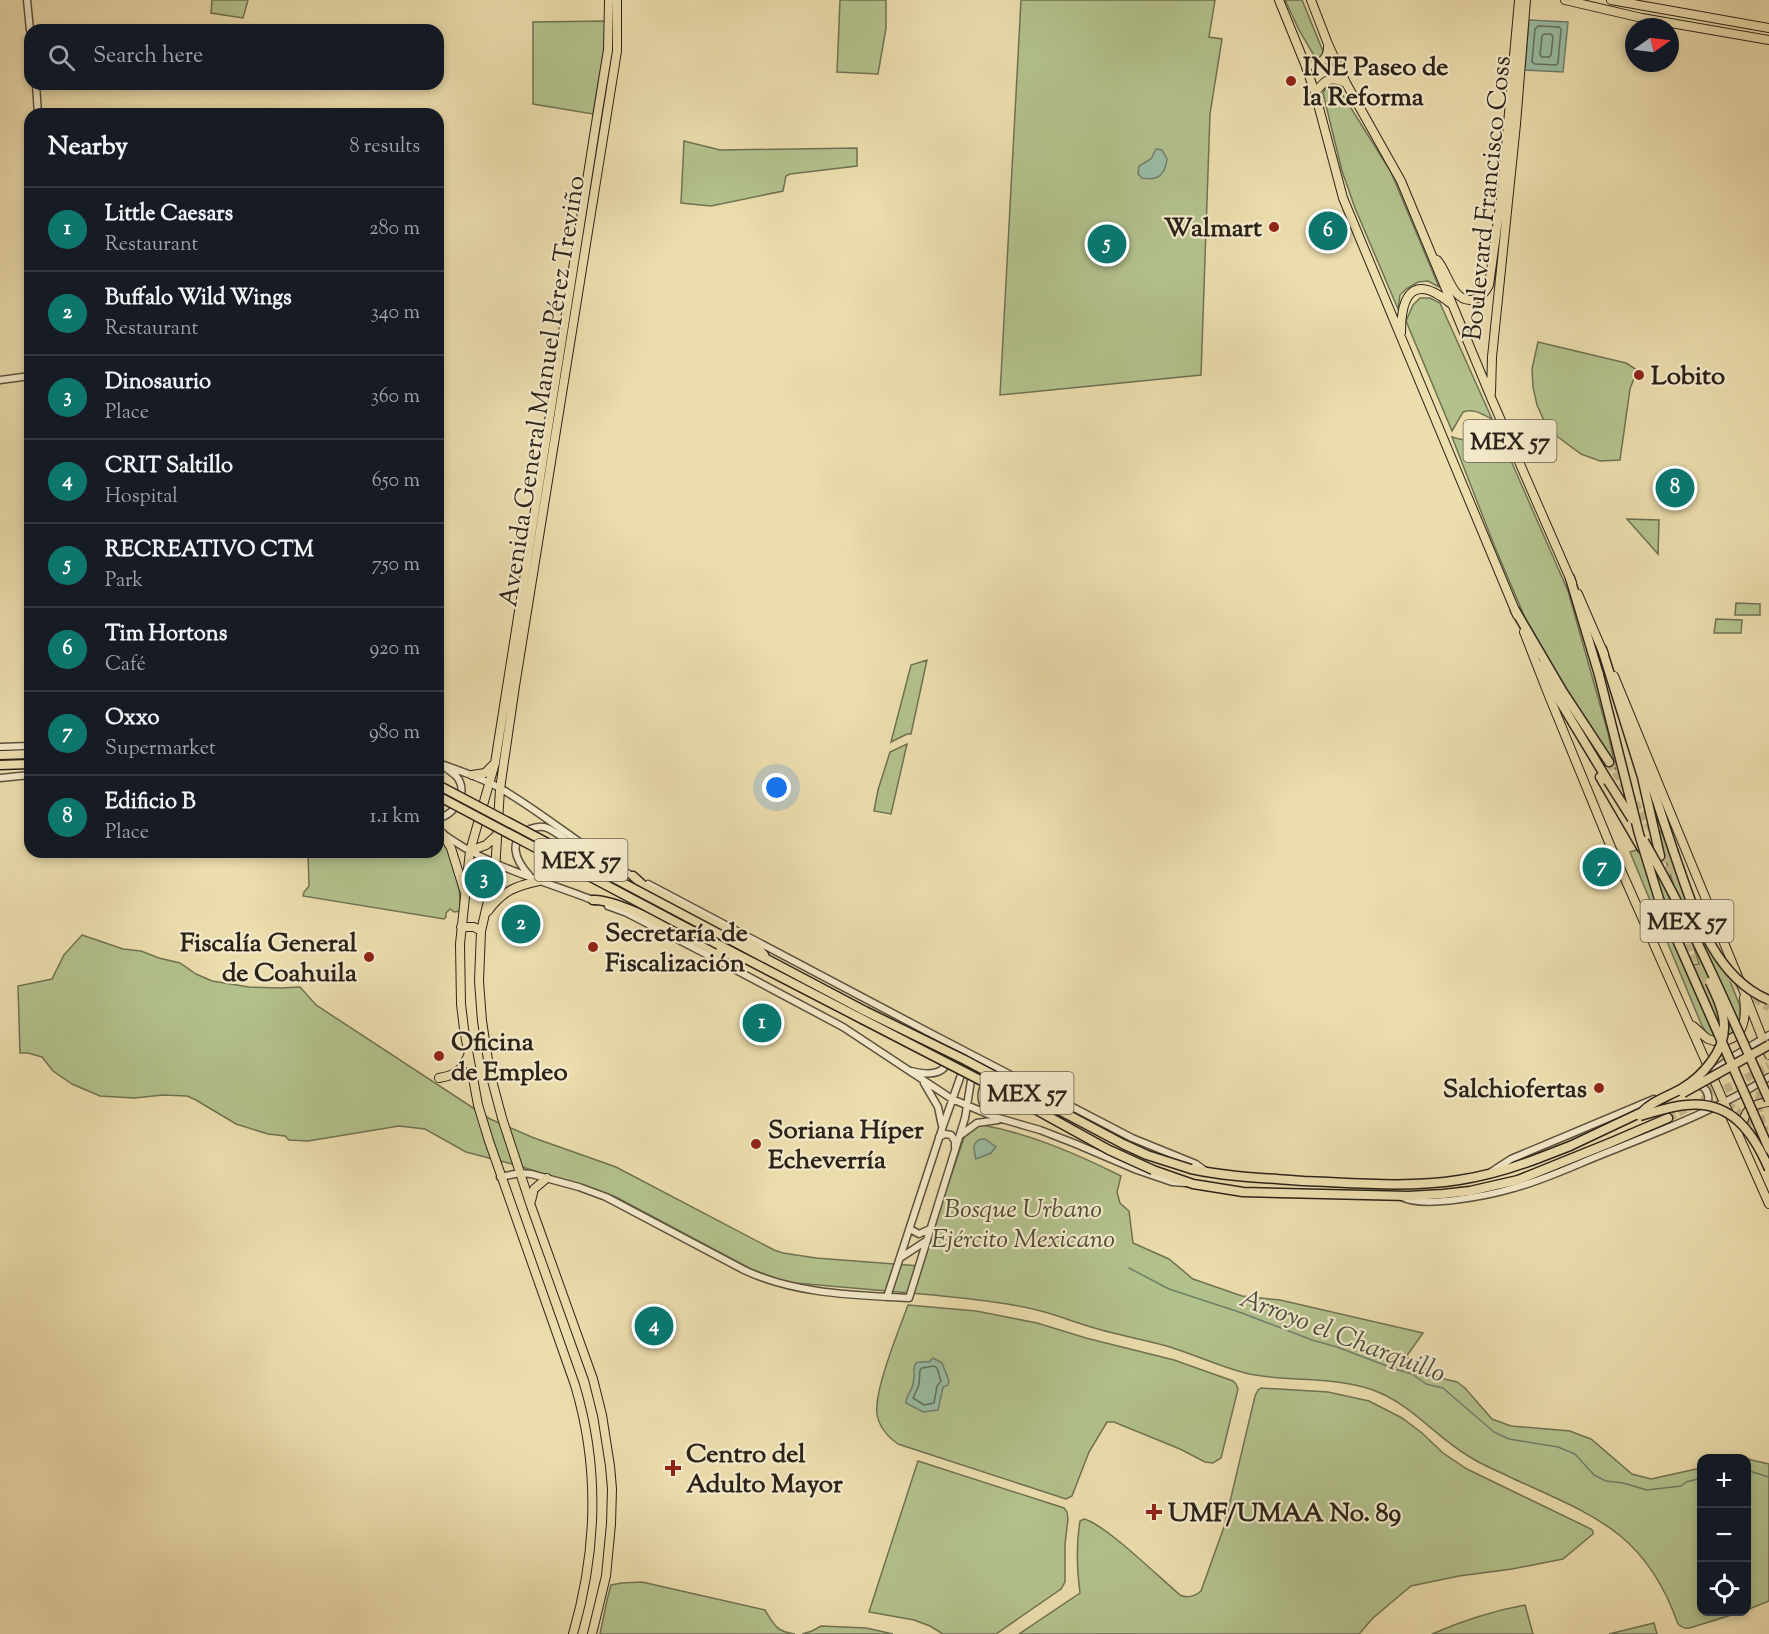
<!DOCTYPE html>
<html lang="en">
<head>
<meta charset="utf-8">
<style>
	body { margin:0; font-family:"Sorts Mill Goudy",serif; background:#242831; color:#f1f3f6 }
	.controls { position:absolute; right:18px; bottom:18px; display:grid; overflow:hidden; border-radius:12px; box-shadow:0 3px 9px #0003 }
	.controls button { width:54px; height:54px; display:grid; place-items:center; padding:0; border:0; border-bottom:2px solid #363941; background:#171b24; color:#f1f3f6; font:30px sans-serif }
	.compass { position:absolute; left:1625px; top:18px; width:54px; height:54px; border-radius:50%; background:#171b24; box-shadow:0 3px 9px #0003; rotate:76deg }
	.you { position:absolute; left:777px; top:788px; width:21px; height:21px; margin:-15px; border:4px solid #fff; border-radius:50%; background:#1a73e8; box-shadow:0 0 0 9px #1a73e833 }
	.badge { display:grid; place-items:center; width:39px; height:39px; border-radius:50%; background:#0f766e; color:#fff; font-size:20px; font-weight:700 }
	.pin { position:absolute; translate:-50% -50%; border:3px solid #fff; box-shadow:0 2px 6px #0006 }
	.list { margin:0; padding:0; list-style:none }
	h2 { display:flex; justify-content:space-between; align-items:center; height:78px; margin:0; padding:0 24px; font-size:26px }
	h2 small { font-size:20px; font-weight:400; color:#9ea1a6 }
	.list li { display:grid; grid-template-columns:39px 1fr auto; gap:18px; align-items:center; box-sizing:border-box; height:84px; padding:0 24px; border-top:2px solid #363941 }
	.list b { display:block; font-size:22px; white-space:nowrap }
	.list p { margin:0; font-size:20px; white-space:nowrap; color:#9ea1a6 }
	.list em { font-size:20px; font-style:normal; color:#9ea1a6 }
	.icon { flex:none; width:33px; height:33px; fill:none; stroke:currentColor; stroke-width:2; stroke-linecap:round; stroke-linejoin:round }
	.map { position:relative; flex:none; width:1769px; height:1634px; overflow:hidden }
	.search { position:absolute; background:#171b24; box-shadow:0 3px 9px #0003; left:24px; top:24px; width:420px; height:66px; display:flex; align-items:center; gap:15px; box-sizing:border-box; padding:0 21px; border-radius:18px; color:#9ea1a6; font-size:22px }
	.panel { position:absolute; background:#171b24; box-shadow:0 3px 9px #0003; left:24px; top:108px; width:420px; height:750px; border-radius:18px }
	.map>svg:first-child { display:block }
</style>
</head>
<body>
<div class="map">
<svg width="1769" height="1634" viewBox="0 0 1769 1634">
	<rect width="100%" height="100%" fill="#ecddad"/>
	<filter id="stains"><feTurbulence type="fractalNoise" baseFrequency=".00333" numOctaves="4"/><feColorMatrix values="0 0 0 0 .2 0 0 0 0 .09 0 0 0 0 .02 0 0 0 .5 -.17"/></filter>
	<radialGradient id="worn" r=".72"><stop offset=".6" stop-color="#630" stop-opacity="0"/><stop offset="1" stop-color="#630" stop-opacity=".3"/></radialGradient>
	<path fill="#b3c28d" stroke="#6f7253" stroke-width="1.5" d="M 212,0 L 248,0 L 243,18 L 211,13 Z
		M 840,0 L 886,0 L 886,28 L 878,74 L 837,72 Z
		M 1021,0 L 1215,0 L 1209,37 L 1222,39 L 1210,114 L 1201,375 L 1000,395 Z
		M 1285,0 L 1302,0 L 1325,56 L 1318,61 L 1316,59 L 1299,30 Z
		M 605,21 L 605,43 L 593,114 L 533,104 L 533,22 Z
		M 1336,84 L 1391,172 L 1439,287 L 1428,281 L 1418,282 L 1406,289 L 1400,295 L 1398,309 L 1355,208 L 1342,171 L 1323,93 L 1327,85 Z
		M 684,141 L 720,150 L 857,148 L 857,166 L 790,174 L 786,176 L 783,191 L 711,206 L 681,203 Z
		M 1420,298 L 1430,298 L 1440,303 L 1492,419 C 1481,414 1474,408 1463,412 L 1452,431 L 1406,321 L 1413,305 Z
		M 1538,342 L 1626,363 L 1637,370 L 1630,389 L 1620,460 L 1600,461 L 1581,454 L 1558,437 L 1546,425 L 1537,405 L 1533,387 L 1532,369 Z
		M 1498,431 L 1568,591 L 1608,733 L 1616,770 L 1565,692 L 1531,632 L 1494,545 L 1452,437 C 1475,444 1478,439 1498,431 Z
		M 1627,519 L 1659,520 L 1658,554 Z
		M 1736,603 L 1760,604 L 1760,615 L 1735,615 Z
		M 1716,619 L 1742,620 L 1741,633 L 1714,633 Z
		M 927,660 L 911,734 L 907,734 L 891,742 L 911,665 Z
		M 907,744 L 891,814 L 874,811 L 878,790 L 890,752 Z
		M 1661,831 L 1676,867 L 1697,933 L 1708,926 L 1740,1006 C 1740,1013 1741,1020 1738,1026 C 1733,1035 1717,1041 1708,1034 C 1705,1032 1704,1029 1702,1026 L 1630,852 L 1652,845 L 1691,965 L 1699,964 L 1657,833 Z
		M 438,836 C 459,853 460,886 460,911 L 454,912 L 450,909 L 446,913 L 446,917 L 444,919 L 303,896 L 304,892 L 309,886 L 308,852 L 438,852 Z
		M 82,935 L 123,949 L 141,951 L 159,958 L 180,963 L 196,974 L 212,981 L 249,987 L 281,988 L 300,987 L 316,1005 L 490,1119 L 534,1138 L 616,1167 L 774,1250 L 783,1253 L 816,1258 L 920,1266 L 965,1135 L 977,1126 L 982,1125 C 1031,1134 1077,1154 1121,1176 L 1117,1192 L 1120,1203 L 1129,1211 L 1133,1243 L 1169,1259 L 1193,1279 L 1242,1296 L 1280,1300 L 1423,1333 L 1406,1357 L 1440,1378 L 1457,1382 L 1465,1388 L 1492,1419 L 1511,1426 L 1570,1431 L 1580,1435 L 1591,1439 L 1632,1474 L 1651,1479 L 1701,1468 L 1702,1612 L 1741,1612 L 1693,1627 C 1687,1629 1683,1629 1678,1624 C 1646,1533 1595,1516 1514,1479 C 1500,1472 1484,1466 1470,1457 C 1434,1436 1413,1405 1373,1390 C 1331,1375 1287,1383 1245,1373 C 1219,1366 1195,1355 1170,1347 C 1146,1340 1122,1336 1098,1329 C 1079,1324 1060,1316 1041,1311 C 1006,1302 969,1299 933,1295 C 887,1291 841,1287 795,1283 L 778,1279 L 751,1269 L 614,1196 L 516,1165 L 466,1152 L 425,1129 L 399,1126 L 308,1141 L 289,1140 L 285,1136 L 268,1134 L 236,1124 L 196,1100 L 187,1096 L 163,1095 L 134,1098 L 100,1096 L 72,1084 L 53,1071 L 42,1057 L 28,1053 L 20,1053 L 18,986 L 52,979 L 64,955 Z
		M 908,1305 L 976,1311 L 1037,1323 L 1086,1338 L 1174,1360 L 1233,1381 L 1236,1384 L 1238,1389 L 1221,1458 L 1213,1463 L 1205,1462 L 1180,1449 L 1114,1422 L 1107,1422 L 1089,1452 L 1072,1496 L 1066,1499 L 898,1444 C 888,1437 879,1427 877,1414 C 874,1390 899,1330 908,1305 Z
		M 1261,1388 L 1328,1392 L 1369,1401 L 1402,1418 L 1422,1433 L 1443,1453 L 1467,1469 L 1591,1529 L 1593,1531 L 1593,1534 L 1563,1559 L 1512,1569 L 1459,1576 L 1411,1586 L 1373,1618 L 1359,1634 L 1019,1634 L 1080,1593 C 1077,1570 1076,1544 1080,1521 L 1084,1519 C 1105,1524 1161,1579 1180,1595 C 1188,1599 1195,1596 1201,1591 L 1224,1527 L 1255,1396 L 1258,1390 Z
		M 1747,1459 L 1769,1464 L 1769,1601 L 1747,1610 Z
		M 918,1461 L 1064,1508 L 1067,1512 L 1068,1519 L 1065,1544 L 1065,1582 L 1061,1589 L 996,1634 L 943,1634 L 930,1626 L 914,1620 L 869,1612 Z
		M 642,1582 L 765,1610 C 774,1625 777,1632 795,1634 L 600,1634 L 607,1600 L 611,1585 L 622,1583 Z
		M 1525,1605 L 1533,1634 L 1432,1634 C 1462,1621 1492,1611 1525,1605 Z
		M 1654,1623 L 1657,1634 L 1609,1634 Z
		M 821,1626 L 866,1628 L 893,1634 L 802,1634 L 812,1631 Z"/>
	<path fill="#9abda5" stroke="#6e7f6d" stroke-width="1.5" d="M 1529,20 L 1568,22 L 1563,72 L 1525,70 Z
		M 1156,149 L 1162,150 L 1167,159 C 1165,175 1158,181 1142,178 L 1138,174 L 1139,166 L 1151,159 Z
		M 981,1139 L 985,1139 L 996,1147 L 991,1153 L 976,1159 C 974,1150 971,1143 981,1139 Z
		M 933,1358 L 942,1363 L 949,1381 L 948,1385 L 943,1387 L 938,1410 L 923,1412 L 906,1403 C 906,1395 912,1391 913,1384 C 917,1369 907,1360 929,1362 Z"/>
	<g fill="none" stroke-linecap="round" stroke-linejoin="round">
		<path stroke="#62705f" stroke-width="1.5" d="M 1538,26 L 1559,27 L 1561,29 L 1558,63 L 1556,65 L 1535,64 L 1532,62 L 1535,29 Z
			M 1544,34 L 1551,34 L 1553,37 L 1551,55 L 1549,57 L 1542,57 L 1540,55 L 1542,36 Z
			M 934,1366 L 937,1368 L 941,1381 L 937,1386 L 934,1403 L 924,1405 L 913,1398 L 919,1385 L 920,1370 L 922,1368 Z"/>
		<path stroke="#6e7f6d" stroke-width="1.5" d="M 1129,1268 L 1169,1289 L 1242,1313 L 1312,1340 L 1337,1347 L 1392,1368 L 1412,1374 L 1426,1384 L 1443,1388 L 1494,1432 L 1509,1439 L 1558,1447 L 1575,1454 L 1594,1475 L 1606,1481 L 1623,1483 L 1647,1490 L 1681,1486 L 1686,1482 L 1702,1478
			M 1746,1470 L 1769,1477"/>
		<path stroke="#c5b88f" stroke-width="8" stroke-dasharray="8 4" stroke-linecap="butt" d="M 1609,762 L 1661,844 L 1687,900
			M 1660,856 L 1667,877
			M 1673,898 L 1694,963 L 1711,1008
			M 1728,974 L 1744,991 L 1769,1008
			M 1765,1081 C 1756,1097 1758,1114 1765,1131
			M 1714,1095 L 1769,1066
			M 1703,1101 C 1717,1083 1723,1066 1720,1043
			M 1703,1101 C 1708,1101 1714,1101 1718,1102 C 1740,1106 1754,1130 1763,1148
			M 1668,1118 L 1694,1105"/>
		<g stroke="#5b523e" stroke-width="9">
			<path id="minor" d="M 27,0 L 30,30
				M 36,84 L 38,114
				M 0,380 L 30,376
				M 0,747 L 30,746
				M 438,763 C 458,770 479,777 498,787 C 546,814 587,852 636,878
				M 0,778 L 30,775
				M 438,818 C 455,815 469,793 457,777 C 454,774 450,771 446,768
				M 438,830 C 484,866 542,880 595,901
				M 529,875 C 515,860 507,840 530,829 C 535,827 539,826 544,827 C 554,829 563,839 572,844 L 578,842
				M 648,884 L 932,1034 L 1132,1138 L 1196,1164 L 1204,1170
				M 608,906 L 627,913 L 704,953 L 843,1027 L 952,1099 L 995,1117 L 1040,1130 L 1076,1144 L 1137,1170 L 1172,1182 L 1185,1183
				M 911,1071 C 931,1076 954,1075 944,1048
				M 1709,1074 L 1734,1056 L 1769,1035
				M 924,1083 L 938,1107 L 942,1126
				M 1696,1084 C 1709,1087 1711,1099 1705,1109
				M 989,1112 C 978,1102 979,1083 995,1078 C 1003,1076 1012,1080 1019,1081
				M 962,1134 L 977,1123 L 998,1120
				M 939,1137 L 945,1134 L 951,1135 L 955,1141 L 955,1147
				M 1491,1172 L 1511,1159 L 1654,1099
				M 500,1177 L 520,1173 L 531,1174 L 579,1187 L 606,1197 L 744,1270 C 795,1294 853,1295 909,1298 L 965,1118 L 974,1062
				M 1402,1197 C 1423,1209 1491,1195 1514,1188 C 1547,1179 1577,1164 1608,1152 C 1663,1130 1719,1109 1769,1077
				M 910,1229 L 919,1234 L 930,1229
				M 900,1258 L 926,1241
				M 887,1297 L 943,1126 L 967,1058"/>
		</g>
		<g stroke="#2b2319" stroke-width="10">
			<path id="major" d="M 1279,0 L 1305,64 L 1315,93 L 1343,198 L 1517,615
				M 1311,0 L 1328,44 L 1346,83 L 1401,181 L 1492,400 L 1572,583
				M 1565,0 L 1642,18 L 1769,40
				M 1611,0 L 1769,28
				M 1305,64 C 1318,67 1328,60 1328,47
				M 1315,93 C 1325,79 1330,76 1346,83
				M 1437,260 C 1448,272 1452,301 1471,300 C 1480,299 1485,293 1489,285 L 1502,191 L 1519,0
				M 1401,333 C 1401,295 1413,273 1450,303
				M 1491,393 L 1492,357 L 1516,124 L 1526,0
				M 1578,594 L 1604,654
				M 1524,632 L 1549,696 L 1613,852 L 1769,1204
				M 1614,676 L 1743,989 L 1769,1055
				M 472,775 L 485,773 L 494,764
				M 442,833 L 451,848 L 464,890
				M 470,851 L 486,845 L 497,835
				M 488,911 C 503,891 515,886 539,881
				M 461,927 L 474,927 L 481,931
				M 1693,1026 C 1698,1030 1703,1036 1708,1039 C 1715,1042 1721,1042 1728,1040 C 1746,1034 1746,1014 1744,998
				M 439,1078 C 456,1075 461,1071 468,1056
				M 1742,1129 C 1744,1111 1750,1104 1769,1102
				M 531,1201 L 534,1189 L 547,1178
				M 573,1634 C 597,1551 600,1468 575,1385 L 489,1141 L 478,1105 L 464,1029 L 461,1004 L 460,944 L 465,897 L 470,851 L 495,763 L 597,117 L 608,50 L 609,0
				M 592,1634 L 606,1576 L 611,1524 L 612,1489 L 610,1466 L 602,1415 L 593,1379 L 531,1206 L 502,1118 L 490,1073 L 482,1021 L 479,981 L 481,931 L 495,871 L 500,789 L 515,686 L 617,51 L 617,0"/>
		</g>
		<g stroke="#2b2319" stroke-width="11">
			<path id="highway" d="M 1570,578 L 1599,675
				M 1515,610 L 1563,692 L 1609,762
				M 1602,649 L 1642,777 L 1660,856
				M 1538,665 L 1608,781
				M 1632,725 L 1673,850
				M 0,755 L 30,754
				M 0,765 L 30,764
				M 1600,777 L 1642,849
				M 633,876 L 644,886 L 756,946 L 764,955
				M 593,900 C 618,898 691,939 717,952 L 723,955 L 733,954
				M 723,936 L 865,1011
				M 719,945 L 862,1019
				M 1191,1169 C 1228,1177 1266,1178 1304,1181 C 1355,1183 1408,1188 1459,1180 C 1486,1176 1513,1168 1539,1158
				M 1153,1170 L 1193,1184 L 1243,1192 L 1408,1196 L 1443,1194 L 1470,1191 L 1518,1180 L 1612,1142 L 1668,1118"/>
		</g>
		<use href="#minor" stroke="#f3e9ca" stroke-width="6"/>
		<use href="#major" stroke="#ecddad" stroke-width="8"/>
		<use href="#highway" stroke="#ecddad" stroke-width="8"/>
		<g stroke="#2b2319" stroke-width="11" stroke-linecap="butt">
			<path id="highway-bridge" d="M 1599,675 L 1639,834 L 1659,899 L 1769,1149
				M 1608,781 L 1632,819
				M 438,785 L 723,936
				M 438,796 L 719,945
				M 1644,841 C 1692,924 1730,1013 1769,1100
				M 1673,850 C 1692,904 1711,976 1769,1000
				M 865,1011 L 965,1060 L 1123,1144 L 1147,1155 L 1191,1169
				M 862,1019 L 1013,1097 L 1109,1150 L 1153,1170
				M 1683,1093 L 1769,1045
				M 1641,1113 C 1652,1101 1667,1097 1681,1089 C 1702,1077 1725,1051 1724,1026 C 1724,1011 1716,995 1710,982
				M 1640,1116 C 1655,1112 1671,1106 1686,1105 C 1731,1100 1753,1132 1769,1169
				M 1539,1158 L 1570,1146 L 1644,1111"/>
		</g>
		<use href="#highway-bridge" stroke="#ecddad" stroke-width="8"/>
	</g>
	<g fill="#8f2418" stroke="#f3e9ca" stroke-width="2">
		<circle cx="1291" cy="81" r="6"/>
		<circle cx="1274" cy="227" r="6"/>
		<circle cx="1639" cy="375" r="6"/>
		<circle cx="593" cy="947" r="6"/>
		<circle cx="369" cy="957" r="6"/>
		<circle cx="439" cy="1056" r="6"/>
		<circle cx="1599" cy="1088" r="6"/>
		<circle cx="756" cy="1144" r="6"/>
		<path d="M670 1459h6v6h6v6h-6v6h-6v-6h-6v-6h6z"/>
		<path d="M1151 1503h6v6h6v6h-6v6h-6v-6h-6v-6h6z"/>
	</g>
	<g text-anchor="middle" stroke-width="4.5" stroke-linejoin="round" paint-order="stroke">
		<g fill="#f3e9ca" stroke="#675e4e" stroke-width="1.5">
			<rect x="1463.5" y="420" width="93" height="42" rx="4.5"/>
			<rect x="534.5" y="839" width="93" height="42" rx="4.5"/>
			<rect x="1640.5" y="900" width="93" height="42" rx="4.5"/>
			<rect x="980.5" y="1072" width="93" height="42" rx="4.5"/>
		</g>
		<g font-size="24" font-weight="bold" fill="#2b2319">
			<text x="1510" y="449">MEX 57</text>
			<text x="581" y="868">MEX 57</text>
			<text x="1687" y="929">MEX 57</text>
			<text x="1027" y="1101">MEX 57</text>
		</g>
		<g font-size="26" font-weight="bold" fill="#2b2319" stroke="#f3e9ca" text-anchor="start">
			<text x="1303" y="75">INE Paseo de<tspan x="1303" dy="30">la Reforma</tspan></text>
			<text x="1262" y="236" text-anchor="end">Walmart</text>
			<text x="1651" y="384">Lobito</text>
			<text x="605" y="941">Secretaría de<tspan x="605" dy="30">Fiscalización</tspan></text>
			<text x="357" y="951" text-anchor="end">Fiscalía General<tspan x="357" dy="30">de Coahuila</tspan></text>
			<text x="451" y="1050">Oficina<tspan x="451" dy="30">de Empleo</tspan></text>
			<text x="1587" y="1097" text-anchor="end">Salchiofertas</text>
			<text x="768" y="1138">Soriana Híper<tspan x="768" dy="30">Echeverría</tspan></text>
			<text x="686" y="1462">Centro del<tspan x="686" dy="30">Adulto Mayor</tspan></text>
			<text x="1168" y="1521">UMF/UMAA No. 89</text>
		</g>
		<g font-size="26" fill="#2b2319" stroke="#f3e9ca">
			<text transform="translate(1486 198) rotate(-84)" y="9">Boulevard Francisco Coss</text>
			<text transform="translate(541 391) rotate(-81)" y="9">Avenida General Manuel Pérez Treviño</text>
		</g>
		<g font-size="26" font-style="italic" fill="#4d4b36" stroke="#f3e9ca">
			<text x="1023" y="1217">Bosque Urbano<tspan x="1023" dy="30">Ejército Mexicano</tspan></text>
		</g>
		<g font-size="27" font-style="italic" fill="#4c5143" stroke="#f3e9ca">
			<text transform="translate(1343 1335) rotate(21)" y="9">Arroyo el Charquillo</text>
		</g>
	</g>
	<rect width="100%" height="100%" filter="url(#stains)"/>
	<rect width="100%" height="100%" fill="url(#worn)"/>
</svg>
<div class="controls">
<button>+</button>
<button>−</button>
<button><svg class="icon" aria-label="locate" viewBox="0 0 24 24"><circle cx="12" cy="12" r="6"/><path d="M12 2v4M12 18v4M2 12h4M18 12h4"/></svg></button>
</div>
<svg class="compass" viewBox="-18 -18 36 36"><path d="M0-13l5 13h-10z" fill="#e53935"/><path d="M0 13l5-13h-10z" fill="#9ea1a6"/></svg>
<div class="you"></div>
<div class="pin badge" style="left:762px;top:1023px">1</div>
<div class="pin badge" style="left:521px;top:924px">2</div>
<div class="pin badge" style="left:484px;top:879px">3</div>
<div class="pin badge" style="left:654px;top:1326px">4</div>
<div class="pin badge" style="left:1107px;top:244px">5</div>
<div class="pin badge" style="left:1328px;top:231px">6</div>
<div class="pin badge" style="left:1602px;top:867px">7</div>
<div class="pin badge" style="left:1675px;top:488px">8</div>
<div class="search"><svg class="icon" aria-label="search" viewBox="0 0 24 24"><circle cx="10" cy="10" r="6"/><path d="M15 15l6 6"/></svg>Search here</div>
<section class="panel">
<h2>Nearby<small>8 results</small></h2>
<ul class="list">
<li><span class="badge">1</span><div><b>Little Caesars</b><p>Restaurant</p></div><em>280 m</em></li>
<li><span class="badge">2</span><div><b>Buffalo Wild Wings</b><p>Restaurant</p></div><em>340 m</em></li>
<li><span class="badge">3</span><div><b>Dinosaurio</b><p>Place</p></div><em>360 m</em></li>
<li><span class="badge">4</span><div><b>CRIT Saltillo</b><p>Hospital</p></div><em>650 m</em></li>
<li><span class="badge">5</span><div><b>RECREATIVO CTM</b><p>Park</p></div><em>750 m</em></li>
<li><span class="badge">6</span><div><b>Tim Hortons</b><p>Café</p></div><em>920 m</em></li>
<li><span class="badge">7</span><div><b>Oxxo</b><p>Supermarket</p></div><em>980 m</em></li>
<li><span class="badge">8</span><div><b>Edificio B</b><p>Place</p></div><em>1.1 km</em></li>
</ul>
</section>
</div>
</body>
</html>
